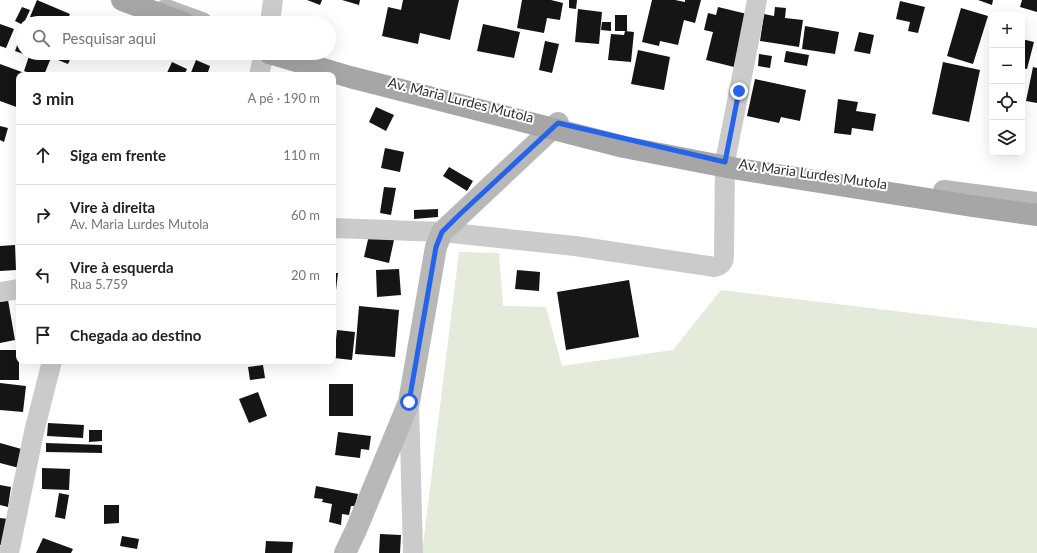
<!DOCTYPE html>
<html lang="pt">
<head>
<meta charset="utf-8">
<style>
	body { margin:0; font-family:Lato,sans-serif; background:#f6f6f6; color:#202124 }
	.controls { position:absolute; right:12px; top:12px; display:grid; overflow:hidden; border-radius:8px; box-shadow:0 4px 16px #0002 }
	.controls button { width:36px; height:36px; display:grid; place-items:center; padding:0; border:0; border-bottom:1px solid #e0e0e0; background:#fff; color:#202124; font:20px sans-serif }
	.stop { position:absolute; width:12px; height:12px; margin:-9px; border:3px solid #2563eb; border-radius:50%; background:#fff }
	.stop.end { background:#2563eb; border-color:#fff; box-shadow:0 1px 4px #0008 }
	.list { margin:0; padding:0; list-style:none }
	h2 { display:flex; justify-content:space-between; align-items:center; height:52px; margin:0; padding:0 16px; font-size:17px }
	h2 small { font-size:13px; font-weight:400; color:#757577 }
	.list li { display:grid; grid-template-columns:26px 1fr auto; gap:12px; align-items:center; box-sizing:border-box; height:60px; padding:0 16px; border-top:1px solid #e0e0e0 }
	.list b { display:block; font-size:15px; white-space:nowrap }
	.list p { margin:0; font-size:13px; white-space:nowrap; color:#757577 }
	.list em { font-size:13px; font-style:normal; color:#757577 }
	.icon { flex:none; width:22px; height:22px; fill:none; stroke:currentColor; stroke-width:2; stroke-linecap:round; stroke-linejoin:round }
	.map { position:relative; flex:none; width:1037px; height:553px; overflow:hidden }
	.search { position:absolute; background:#fff; box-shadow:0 4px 16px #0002; left:16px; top:16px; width:320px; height:44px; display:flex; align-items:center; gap:10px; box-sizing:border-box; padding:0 14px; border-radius:22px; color:#757577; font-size:15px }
	.panel { position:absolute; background:#fff; box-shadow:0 4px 16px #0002; left:16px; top:72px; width:320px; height:292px; border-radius:8px }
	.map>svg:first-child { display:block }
</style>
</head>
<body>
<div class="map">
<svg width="1037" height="553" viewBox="0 0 1037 553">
	<rect width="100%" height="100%" fill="#fff"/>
	<path fill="#e5ebdb" d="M 459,252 L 499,253 L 503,306 L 546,307 L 562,366 L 673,350 L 721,290 L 1037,328 L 1037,553 L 422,553 Z"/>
	<path fill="#151515" d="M 37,0 L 70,14 L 66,23 L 46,23 L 30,17 Z
		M 307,0 L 322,0 L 320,5 Z
		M 342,0 L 360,0 L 359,5 Z
		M 403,0 L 459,0 L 450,40 L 420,33 L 418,44 L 382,36 L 388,7 L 401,10 Z
		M 522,0 L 551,0 L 563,3 L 560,20 L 547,18 L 544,33 L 517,28 Z
		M 569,0 L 577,0 L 576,9 L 569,8 Z
		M 652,0 L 675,0 L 685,2 L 685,0 L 701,0 L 695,23 L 684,20 L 678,45 L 660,41 L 659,46 L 642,42 Z
		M 978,0 L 993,0 L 992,5 Z
		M 1022,0 L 1037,0 L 1037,12 L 1020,7 Z
		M 900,1 L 925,7 L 918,33 L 908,31 L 910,22 L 896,19 Z
		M 22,7 L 30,10 L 23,25 L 15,21 Z
		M 718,7 L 747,14 L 734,67 L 706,60 L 713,32 L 704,30 L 708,13 L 716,15 Z
		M 775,7 L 786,8 L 785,18 L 803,20 L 799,47 L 760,41 L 764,14 L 774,16 Z
		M 961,8 L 988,16 L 973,64 L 947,56 Z
		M 578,9 L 602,12 L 599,44 L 575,42 Z
		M 615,15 L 627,15 L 627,31 L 615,31 Z
		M 602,22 L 611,22 L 611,31 L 601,30 Z
		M 0,24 L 14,29 L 6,48 L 0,46 Z
		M 483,24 L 520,32 L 514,58 L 477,51 Z
		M 805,26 L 839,32 L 835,54 L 802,49 Z
		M 23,30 L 23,53 L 53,53 L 44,75 L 34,75 L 24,71 L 29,56 L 15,51 Z
		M 625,31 L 634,32 L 631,62 L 608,60 L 611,34 L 624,35 Z
		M 859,32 L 874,35 L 870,54 L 854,51 Z
		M 1022,39 L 1034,42 L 1027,69 L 1022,68 Z
		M 545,41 L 559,44 L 552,73 L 539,70 Z
		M 638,50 L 670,57 L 664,90 L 631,84 Z
		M 786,51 L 809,55 L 807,66 L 784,62 Z
		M 55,53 L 73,53 L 68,64 L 53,58 Z
		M 759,54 L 772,56 L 770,68 L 758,66 Z
		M 196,60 L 210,66 L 207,75 L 190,75 Z
		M 172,62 L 187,69 L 184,75 L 166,75 Z
		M 943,62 L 980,70 L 969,122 L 932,114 Z
		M 0,64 L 30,75 L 19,75 L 19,108 L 0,101 Z
		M 1033,67 L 1037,68 L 1037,103 L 1026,101 Z
		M 755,79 L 806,90 L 800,121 L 781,117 L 779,123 L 747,116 Z
		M 838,99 L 858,102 L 856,111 L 876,114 L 873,131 L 852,128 L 851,135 L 834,133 Z
		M 376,107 L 394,115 L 386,131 L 369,122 Z
		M 0,126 L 8,128 L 4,142 L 0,140 Z
		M 385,148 L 404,152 L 400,172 L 381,168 Z
		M 449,167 L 473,181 L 467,191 L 443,176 Z
		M 384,187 L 396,188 L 391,215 L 380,213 Z
		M 333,190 L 336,191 L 334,201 L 333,201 Z
		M 438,209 L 438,217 L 414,219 L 414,210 Z
		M 369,235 L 394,240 L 389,263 L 364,257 Z
		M 15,245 L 16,270 L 0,271 L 0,246 Z
		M 399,269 L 401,295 L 377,297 L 376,270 Z
		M 517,270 L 540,272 L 539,291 L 515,289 Z
		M 333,273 L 338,273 L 335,299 L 333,298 Z
		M 629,280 L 639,337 L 566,350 L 557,292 Z
		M 8,300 L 15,340 L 0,343 L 0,301 Z
		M 359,306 L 399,310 L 395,357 L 355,354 Z
		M 337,330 L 355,332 L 352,360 L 334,358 Z
		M 0,350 L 19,350 L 19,380 L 0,380 Z
		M 263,365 L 265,378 L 250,380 L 248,367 Z
		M 0,383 L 26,386 L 23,412 L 0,410 Z
		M 329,384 L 353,384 L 353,416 L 329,416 Z
		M 258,392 L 267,416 L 249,423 L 239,399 Z
		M 48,423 L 84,425 L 83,438 L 47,436 Z
		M 89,430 L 102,430 L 102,441 L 89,442 Z
		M 338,432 L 371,436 L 369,450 L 361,449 L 360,458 L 335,455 Z
		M 0,443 L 25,450 L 19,468 L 0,463 Z
		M 46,443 L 102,445 L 102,453 L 46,452 Z
		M 42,468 L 70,469 L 69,490 L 42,489 Z
		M 0,485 L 11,487 L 8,507 L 0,505 Z
		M 316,486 L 358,494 L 355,506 L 351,506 L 349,515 L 342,514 L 341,525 L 329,522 L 332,504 L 322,502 L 323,499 L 314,498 Z
		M 59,493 L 69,495 L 65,519 L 55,517 Z
		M 104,505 L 119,505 L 119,523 L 104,524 Z
		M 0,518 L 8,519 L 4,545 L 0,545 Z
		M 380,534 L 401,535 L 400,553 L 379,553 Z
		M 122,536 L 139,539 L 137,549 L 120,546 Z
		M 43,538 L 73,549 L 71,553 L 36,553 Z
		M 266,541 L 293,542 L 292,553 L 265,553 Z"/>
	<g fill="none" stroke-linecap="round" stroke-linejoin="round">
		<path stroke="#cbcbcb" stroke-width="20" d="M 270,23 L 273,0
			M 259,75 L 264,53
			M 333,228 L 442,232 L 575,246 L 715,267 C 722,265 724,262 724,255 L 725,162 L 757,0
			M 0,292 L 19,289
			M 409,402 L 413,553
			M 9,553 L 34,432 L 52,361"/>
		<path stroke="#b8b8b8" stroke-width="22" d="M 166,10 L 202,23
			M 944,191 L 1037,203
			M 345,553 L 356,530 L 409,402 L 436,247 L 442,232 L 558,123"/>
		<path stroke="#a6a6a6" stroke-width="22" d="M 122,0 L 184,23
			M 269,53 L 350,77 L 624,147 L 732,168 L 972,206 L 1037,215"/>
	</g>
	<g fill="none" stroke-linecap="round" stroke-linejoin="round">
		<path stroke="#2563eb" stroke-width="5" d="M 409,402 L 436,247 L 442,232 L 458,216 L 558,123 L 725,162 L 739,91"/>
	</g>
	<g text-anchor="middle" stroke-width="4" stroke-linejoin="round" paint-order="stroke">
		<g font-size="14" fill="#2e2e2e" stroke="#fff">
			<text transform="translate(461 100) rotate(14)" y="5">Av. Maria Lurdes Mutola</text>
			<text transform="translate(813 174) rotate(8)" y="5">Av. Maria Lurdes Mutola</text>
		</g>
	</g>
</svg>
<div class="controls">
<button>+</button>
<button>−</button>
<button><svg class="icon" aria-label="locate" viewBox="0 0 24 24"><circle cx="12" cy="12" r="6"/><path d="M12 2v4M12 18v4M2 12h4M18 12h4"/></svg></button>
<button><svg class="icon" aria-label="layers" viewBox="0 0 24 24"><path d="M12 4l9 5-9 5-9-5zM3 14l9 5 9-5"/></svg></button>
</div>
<div class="stop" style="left:409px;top:402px"></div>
<div class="stop end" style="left:739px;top:91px"></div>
<div class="search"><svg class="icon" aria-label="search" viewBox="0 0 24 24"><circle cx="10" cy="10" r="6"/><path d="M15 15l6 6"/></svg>Pesquisar aqui</div>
<section class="panel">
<h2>3 min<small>A pé · 190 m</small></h2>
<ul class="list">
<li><svg class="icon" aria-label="ahead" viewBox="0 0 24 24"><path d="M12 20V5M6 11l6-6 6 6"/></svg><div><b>Siga em frente</b></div><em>110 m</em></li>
<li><svg class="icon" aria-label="right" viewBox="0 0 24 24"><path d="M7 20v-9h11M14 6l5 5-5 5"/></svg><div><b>Vire à direita</b><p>Av. Maria Lurdes Mutola</p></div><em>60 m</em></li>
<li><svg class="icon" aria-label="left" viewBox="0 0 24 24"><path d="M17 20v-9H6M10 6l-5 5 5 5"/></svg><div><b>Vire à esquerda</b><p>Rua 5.759</p></div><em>20 m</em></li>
<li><svg class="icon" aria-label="arrive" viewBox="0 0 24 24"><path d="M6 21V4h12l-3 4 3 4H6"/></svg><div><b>Chegada ao destino</b></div></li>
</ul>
</section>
</div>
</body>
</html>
